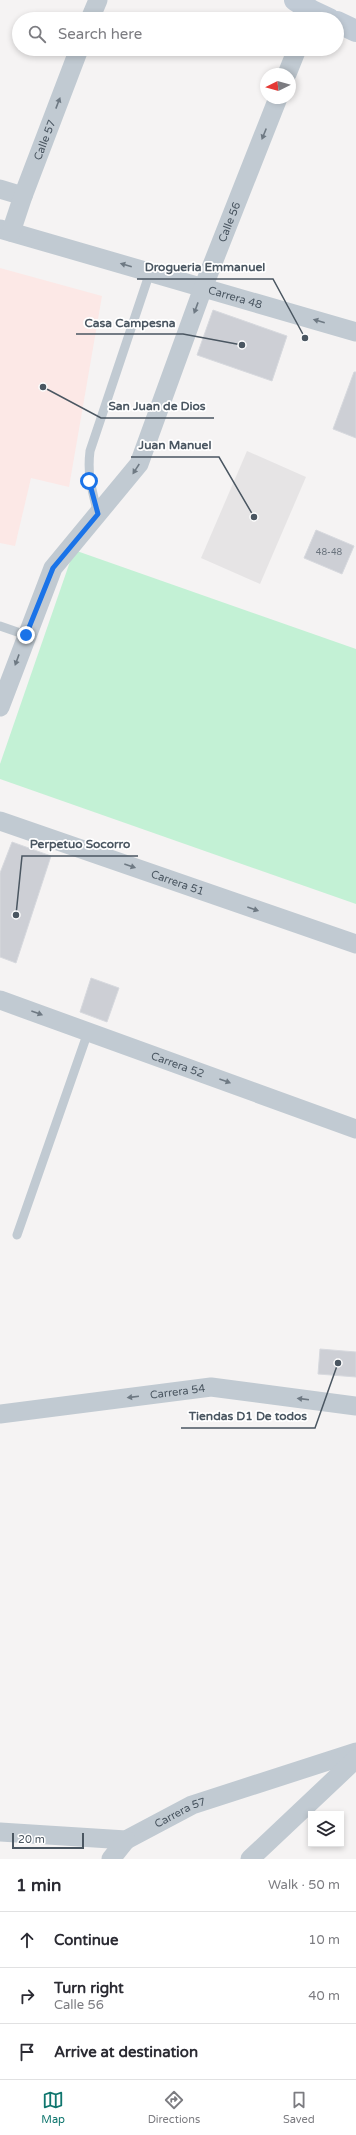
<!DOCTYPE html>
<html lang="en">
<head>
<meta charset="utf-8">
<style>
	body { margin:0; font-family:"Varela Round",sans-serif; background:#f2f2f3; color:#2b2b33 }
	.controls { position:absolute; right:12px; bottom:12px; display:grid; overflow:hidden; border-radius:0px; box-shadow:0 2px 6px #0003 }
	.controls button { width:36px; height:36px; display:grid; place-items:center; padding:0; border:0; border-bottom:1px solid #e1e1e2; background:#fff; color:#2b2b33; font:20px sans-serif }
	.compass { position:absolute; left:260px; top:68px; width:36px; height:36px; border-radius:50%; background:#fff; box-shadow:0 2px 6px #0003; rotate:265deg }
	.scale { position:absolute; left:12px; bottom:10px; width:72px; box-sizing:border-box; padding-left:4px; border:2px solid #4a5661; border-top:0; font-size:11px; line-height:14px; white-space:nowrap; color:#4a5661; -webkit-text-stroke:3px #fff; paint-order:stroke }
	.stop { position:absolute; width:12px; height:12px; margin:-9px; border:3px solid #1a73e8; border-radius:50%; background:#fff }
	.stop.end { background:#1a73e8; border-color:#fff; box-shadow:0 1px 4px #0008 }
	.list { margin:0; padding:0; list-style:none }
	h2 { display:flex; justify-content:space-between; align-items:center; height:52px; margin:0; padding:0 16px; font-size:17px }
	h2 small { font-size:13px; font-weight:400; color:#7c7c81 }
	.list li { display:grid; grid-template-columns:26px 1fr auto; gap:12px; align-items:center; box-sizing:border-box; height:56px; padding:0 16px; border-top:1px solid #e1e1e2 }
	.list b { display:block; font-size:15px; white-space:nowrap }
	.list p { margin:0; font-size:13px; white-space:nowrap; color:#7c7c81 }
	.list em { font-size:13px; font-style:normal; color:#7c7c81 }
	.icon { flex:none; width:22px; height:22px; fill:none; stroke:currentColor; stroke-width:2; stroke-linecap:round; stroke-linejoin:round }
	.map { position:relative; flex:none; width:356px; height:1859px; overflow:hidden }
	.search { position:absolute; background:#fff; box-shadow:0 2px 6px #0003; left:12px; right:12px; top:12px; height:44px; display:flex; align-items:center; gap:10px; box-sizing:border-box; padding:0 14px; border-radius:22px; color:#7c7c81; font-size:15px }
	.sheet { height:220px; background:#fff }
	nav { display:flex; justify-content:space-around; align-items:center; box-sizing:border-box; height:56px; border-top:1px solid #e1e1e2; background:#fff; font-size:11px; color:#7c7c81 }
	nav a { display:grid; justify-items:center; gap:2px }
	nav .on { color:#0f766e }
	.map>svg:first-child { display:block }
</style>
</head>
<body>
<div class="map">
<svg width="356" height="1859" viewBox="0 0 356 1859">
	<rect width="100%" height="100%" fill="#f5f3f3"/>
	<path fill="#e6e4e5" d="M 247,451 L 306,477 L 260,584 L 201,558 Z"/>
	<path fill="#fce8e6" d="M 0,268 L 102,296 L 69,487 L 31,478 L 15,546 L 0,543 Z"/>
	<path fill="#c3f1d5" d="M 74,550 L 356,649 L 356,904 L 0,779 L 0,764 Z"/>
	<path fill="#cdcfd5" stroke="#d7d9de" d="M 213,310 L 287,336 L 272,381 L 197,355 Z
		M 354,372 L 356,372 L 356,438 L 333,429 Z
		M 316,530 L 354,546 L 342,574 L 304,558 Z
		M 12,842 L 51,856 L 16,963 L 0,957 L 0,873 Z
		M 91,978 L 119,988 L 107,1022 L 80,1012 Z
		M 320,1349 L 356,1352 L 356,1377 L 318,1374 Z"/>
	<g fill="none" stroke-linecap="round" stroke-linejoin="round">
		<path stroke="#c1cad2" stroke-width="9" d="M 98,514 C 92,490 87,475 90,451 L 150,272
			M 0,626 L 26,635
			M 17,1235 L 88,1032"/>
		<g stroke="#c1cad2" stroke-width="19">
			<path d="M 90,19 L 98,0"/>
			<path d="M 287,74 L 297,49"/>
			<path d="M 0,189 L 23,196"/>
			<path id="s1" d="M 0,229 L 356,332"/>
			<path id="s2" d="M 11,232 L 23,196 L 79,49"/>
			<path id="s3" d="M 0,707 L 53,568 L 139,464 L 203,288 L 278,98"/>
			<path id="s4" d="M 0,821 L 356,944"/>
			<path id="s5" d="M 0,1000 L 356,1129"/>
			<path id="s6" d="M 0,1414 L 211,1387 L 356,1406"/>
			<path id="s7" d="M 0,1832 L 126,1840 L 192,1805 L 356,1752"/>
			<path d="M 111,1859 L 126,1840"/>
			<path d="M 250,1859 L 356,1759"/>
		</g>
		<path stroke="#c1cbd6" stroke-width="22" d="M 295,0 L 312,11 L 329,19
			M 337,22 L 356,31"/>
	</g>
	<defs><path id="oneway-solid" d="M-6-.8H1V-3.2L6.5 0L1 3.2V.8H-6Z"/></defs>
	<g fill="#6e7983">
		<use href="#oneway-solid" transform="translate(58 103) rotate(-69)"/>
		<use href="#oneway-solid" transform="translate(264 134) rotate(112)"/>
		<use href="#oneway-solid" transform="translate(126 265) rotate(-164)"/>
		<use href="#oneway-solid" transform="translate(196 308) rotate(110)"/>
		<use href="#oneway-solid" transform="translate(319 321) rotate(-164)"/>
		<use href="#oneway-solid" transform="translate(136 469) rotate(123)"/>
		<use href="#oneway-solid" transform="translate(17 660) rotate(110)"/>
		<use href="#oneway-solid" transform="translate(130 866) rotate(19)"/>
		<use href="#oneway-solid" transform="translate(253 909) rotate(19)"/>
		<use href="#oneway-solid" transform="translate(37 1013) rotate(20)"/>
		<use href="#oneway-solid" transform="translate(225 1081) rotate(20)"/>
		<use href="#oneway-solid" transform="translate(133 1397) rotate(173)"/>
		<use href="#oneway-solid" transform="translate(303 1399) rotate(-173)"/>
	</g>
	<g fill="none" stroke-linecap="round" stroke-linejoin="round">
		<path stroke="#1a73e8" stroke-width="5" d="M 26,635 L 53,568 L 98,514 L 89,481"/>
	</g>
	<g text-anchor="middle" stroke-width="3.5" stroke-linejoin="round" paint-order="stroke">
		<g font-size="9" fill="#6b747e">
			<text x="329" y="555">48-48</text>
		</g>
		<g font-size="11" fill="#4a5661" stroke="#fff">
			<text dy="4" stroke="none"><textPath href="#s2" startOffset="98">Calle 57</textPath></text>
			<text dy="4" stroke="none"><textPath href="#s3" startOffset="542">Calle 56</textPath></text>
			<text dy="4" stroke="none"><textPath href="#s1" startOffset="245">Carrera 48</textPath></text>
			<text dy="4" stroke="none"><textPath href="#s4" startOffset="188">Carrera 51</textPath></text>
			<text dy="4" stroke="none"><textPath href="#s5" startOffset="189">Carrera 52</textPath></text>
			<text dy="4" stroke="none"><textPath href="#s6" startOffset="179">Carrera 54</textPath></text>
			<text dy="4" stroke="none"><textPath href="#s7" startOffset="187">Carrera 57</textPath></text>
		</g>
	</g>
	<path fill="none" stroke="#4a5661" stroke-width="1.5" d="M305 338L273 279H137M242 345L183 334H76M43 387L101 418H214M254 517L219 457H131M16 915L22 856H138M338 1363L315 1428H181"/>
	<g fill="#4a5661" stroke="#fff" stroke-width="1.5">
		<circle cx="305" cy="338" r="4"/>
		<circle cx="242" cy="345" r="4"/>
		<circle cx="43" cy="387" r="4"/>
		<circle cx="254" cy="517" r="4"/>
		<circle cx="16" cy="915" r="4"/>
		<circle cx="338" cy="1363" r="4"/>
	</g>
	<g font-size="12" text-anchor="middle" font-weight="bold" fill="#4a5661" stroke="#fff" stroke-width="3.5" stroke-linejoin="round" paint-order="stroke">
		<text x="205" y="271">Drogueria Emmanuel</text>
		<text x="130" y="327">Casa Campesna</text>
		<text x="157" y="410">San Juan de Dios</text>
		<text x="175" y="449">Juan Manuel</text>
		<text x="80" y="848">Perpetuo Socorro</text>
		<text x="248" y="1420">Tiendas D1 De todos</text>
	</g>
</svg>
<div class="controls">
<button><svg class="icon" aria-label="layers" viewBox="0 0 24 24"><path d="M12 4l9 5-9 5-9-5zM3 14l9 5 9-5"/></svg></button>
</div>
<svg class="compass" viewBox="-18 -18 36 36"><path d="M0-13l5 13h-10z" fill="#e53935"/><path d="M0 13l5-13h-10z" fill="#7c7c81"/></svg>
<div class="scale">20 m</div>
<div class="stop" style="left:89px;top:481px"></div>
<div class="stop end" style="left:26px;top:635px"></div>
<div class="search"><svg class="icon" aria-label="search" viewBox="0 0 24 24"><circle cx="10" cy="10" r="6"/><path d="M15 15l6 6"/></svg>Search here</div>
</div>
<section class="sheet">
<h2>1 min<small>Walk · 50 m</small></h2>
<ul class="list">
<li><svg class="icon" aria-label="ahead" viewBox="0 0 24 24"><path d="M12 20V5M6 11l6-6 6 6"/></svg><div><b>Continue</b></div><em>10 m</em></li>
<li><svg class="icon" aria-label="right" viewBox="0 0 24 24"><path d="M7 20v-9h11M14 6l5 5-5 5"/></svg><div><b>Turn right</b><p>Calle 56</p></div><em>40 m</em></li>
<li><svg class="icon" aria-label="arrive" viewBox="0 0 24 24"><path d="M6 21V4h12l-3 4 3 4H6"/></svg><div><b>Arrive at destination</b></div></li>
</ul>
</section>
<nav>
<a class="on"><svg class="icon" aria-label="map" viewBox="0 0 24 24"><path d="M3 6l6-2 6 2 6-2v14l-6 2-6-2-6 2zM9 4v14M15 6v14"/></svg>Map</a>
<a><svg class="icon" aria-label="directions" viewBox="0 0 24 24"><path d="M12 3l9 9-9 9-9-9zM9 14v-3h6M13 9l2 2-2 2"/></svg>Directions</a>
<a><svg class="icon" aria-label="saved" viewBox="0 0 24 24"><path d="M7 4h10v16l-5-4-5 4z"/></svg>Saved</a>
</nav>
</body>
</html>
